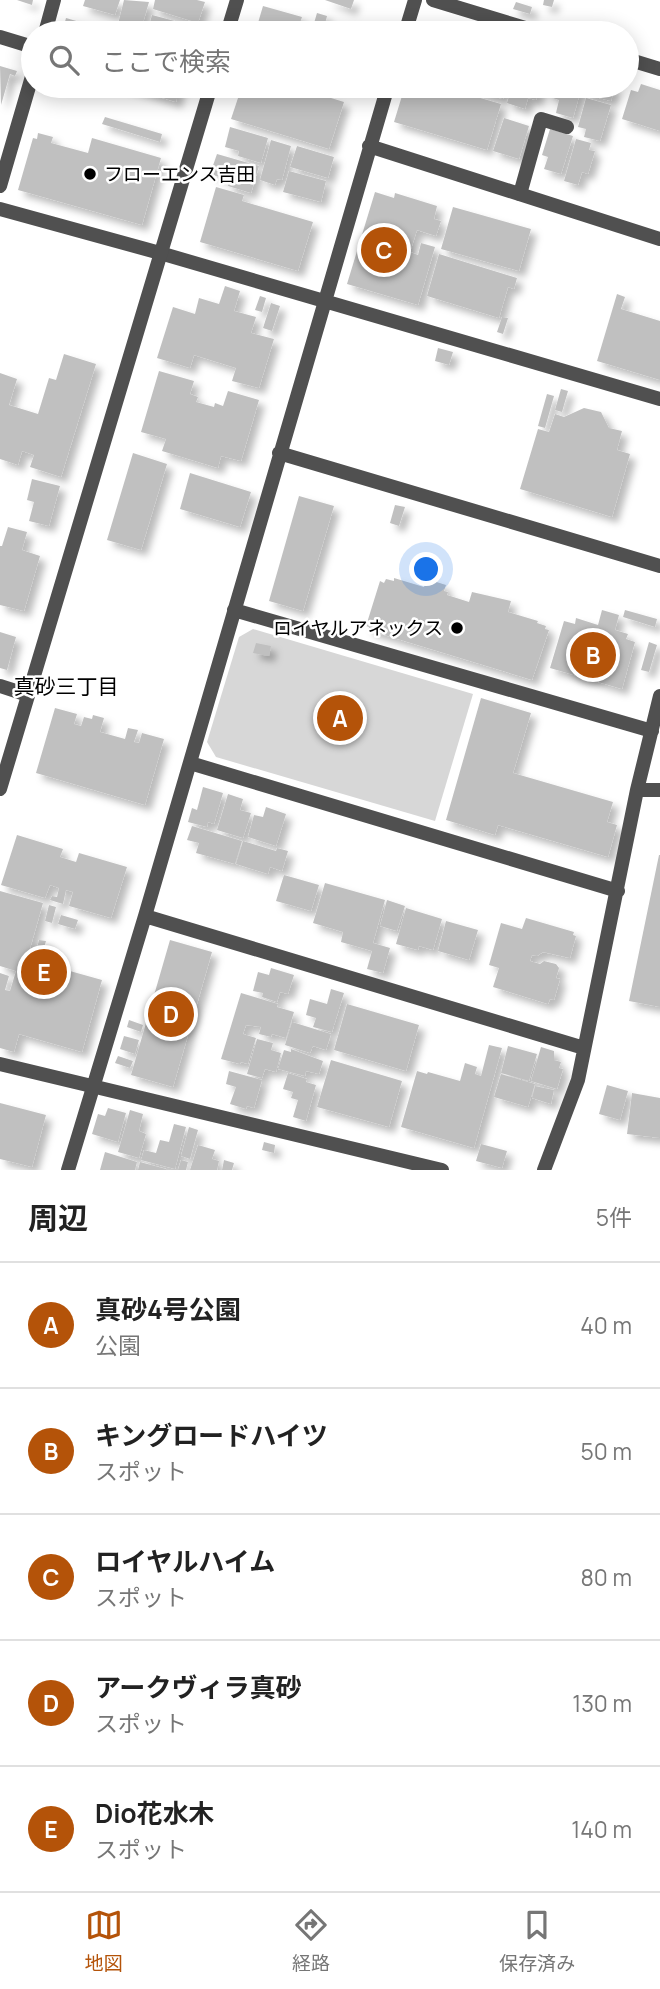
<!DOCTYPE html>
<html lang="ja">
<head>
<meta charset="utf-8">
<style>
	body { margin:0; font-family:Manrope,"Noto Sans JP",sans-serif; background:#f6f6f6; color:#222 }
	.you { position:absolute; left:427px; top:570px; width:24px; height:24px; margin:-18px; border:5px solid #fff; border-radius:50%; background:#1a73e8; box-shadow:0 0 0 10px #1a73e833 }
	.badge { display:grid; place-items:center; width:46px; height:46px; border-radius:50%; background:#b45309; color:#fff; font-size:23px; font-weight:700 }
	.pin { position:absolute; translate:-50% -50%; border:4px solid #fff; box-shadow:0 2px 7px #0006 }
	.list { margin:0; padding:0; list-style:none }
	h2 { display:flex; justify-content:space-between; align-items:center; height:91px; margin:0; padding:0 28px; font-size:30px }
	h2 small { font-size:23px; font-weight:400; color:#767676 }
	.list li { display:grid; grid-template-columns:46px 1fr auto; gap:21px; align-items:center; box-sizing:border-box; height:126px; padding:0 28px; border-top:2px solid #e0e0e0 }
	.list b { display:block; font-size:26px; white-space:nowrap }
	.list p { margin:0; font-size:23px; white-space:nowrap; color:#767676 }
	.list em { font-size:23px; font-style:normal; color:#767676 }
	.icon { flex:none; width:38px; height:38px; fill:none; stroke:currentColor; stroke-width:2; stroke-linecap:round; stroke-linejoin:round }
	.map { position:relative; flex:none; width:660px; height:1170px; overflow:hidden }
	.search { position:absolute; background:#fff; box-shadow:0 4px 18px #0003; left:21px; right:21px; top:21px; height:77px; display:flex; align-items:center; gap:18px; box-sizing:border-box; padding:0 24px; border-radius:38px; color:#767676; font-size:26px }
	.sheet { height:721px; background:#fff }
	nav { display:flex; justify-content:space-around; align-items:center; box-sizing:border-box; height:98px; border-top:2px solid #e0e0e0; background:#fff; font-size:19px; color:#767676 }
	nav a { display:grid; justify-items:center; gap:4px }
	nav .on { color:#b45309 }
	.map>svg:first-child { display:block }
</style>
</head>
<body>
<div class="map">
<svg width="660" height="1170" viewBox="0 0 660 1170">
	<defs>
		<filter id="shadow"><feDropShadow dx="6" dy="6" stdDeviation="3.5" flood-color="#0004"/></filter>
	</defs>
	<rect width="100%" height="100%" fill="#fff"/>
	<path fill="#d7d7d7" d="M 253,629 L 473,694 L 435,821 L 216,757 L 207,742 L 239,637 Z"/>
	<path fill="#c0c0c0" filter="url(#shadow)" d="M 17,0 L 33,0 L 32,5 Z
		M 85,0 L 120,0 L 115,15 L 83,6 Z
		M 124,0 L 149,2 L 140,33 L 117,28 Z
		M 155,0 L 197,0 L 205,2 L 198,23 L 153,9 Z
		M 325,0 L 354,0 L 351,9 Z
		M 544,0 L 554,0 L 552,7 L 543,5 Z
		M 516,2 L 532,7 L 530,14 L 513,9 Z
		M 263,6 L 302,17 L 299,26 L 312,30 L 317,13 L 327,16 L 325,24 L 352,33 L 255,33 Z
		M 152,15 L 186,24 L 183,33 L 147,33 Z
		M 66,18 L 118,33 L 62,33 Z
		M 387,21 L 394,22 L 392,33 L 383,33 Z
		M 421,28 L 437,33 L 420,33 Z
		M 0,66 L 17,71 L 15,76 L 10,74 L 1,105 Z
		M 641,84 L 660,90 L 660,131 L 622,119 L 631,90 L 638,92 Z
		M 123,86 L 180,86 L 176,102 Z
		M 242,86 L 292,86 L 344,102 L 329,149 L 231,119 Z
		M 405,86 L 439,86 L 501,104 L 487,150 L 394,122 Z
		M 458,86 L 507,86 L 503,99 Z
		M 512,86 L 541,86 L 536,100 L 528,98 L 525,109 L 507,103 Z
		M 548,86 L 582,86 L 573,118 L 556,113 L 559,100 L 553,98 L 554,95 L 546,92 Z
		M 586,86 L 615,86 L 611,101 L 583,94 Z
		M 586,98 L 611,105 L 600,141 L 584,137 L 586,129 L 578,127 Z
		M 105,117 L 162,134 L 160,142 L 102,124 Z
		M 504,118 L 529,126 L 519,159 L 493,151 Z
		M 230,127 L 268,138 L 261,163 L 238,156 L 239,151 L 225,147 Z
		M 550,129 L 573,136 L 561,174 L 544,169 L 548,157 L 542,155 Z
		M 38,133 L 53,137 L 51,143 L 88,153 L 92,138 L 161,158 L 142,225 L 18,190 L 33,138 L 37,139 Z
		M 576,139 L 591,143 L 589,150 L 595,151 L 588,174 L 582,172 L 578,185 L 564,181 Z
		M 271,140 L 291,146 L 282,180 L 277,179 L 275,185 L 260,180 Z
		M 297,146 L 334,157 L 328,178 L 290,167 Z
		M 217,154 L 259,166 L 251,193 L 228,186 L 229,180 L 210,174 Z
		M 289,171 L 326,181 L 321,202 L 283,192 Z
		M 216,187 L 244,195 L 242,201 L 313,222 L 298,271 L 200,242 Z
		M 375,192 L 394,198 L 395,193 L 437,206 L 434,219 L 441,221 L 436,236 L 417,230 L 410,252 L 418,255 L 421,243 L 435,247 L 418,305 L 347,284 Z
		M 453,207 L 531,229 L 519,271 L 441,249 Z
		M 439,254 L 517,278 L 514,289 L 508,287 L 499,318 L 427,296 Z
		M 225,286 L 240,291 L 234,311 L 256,317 L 251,333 L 274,339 L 259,388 L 232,381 L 236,368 L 194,355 L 190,368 L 157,358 L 173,307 L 195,314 L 199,298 L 219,304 Z
		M 617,294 L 625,297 L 621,309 L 660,321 L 660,380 L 597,361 Z
		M 260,296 L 266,298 L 262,312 L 255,310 Z
		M 271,303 L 280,306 L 272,331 L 263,328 Z
		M 502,317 L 508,318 L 503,334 L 497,332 Z
		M 438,348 L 453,352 L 449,365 L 435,361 Z
		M 64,354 L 96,364 L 61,477 L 30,467 L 34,455 L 22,451 L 18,465 L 0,459 L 0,373 L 17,379 L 9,405 L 38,414 L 49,378 L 56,380 Z
		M 159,371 L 194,381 L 190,394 L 198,397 L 196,402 L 214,407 L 215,403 L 223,406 L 228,391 L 259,400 L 241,461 L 221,456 L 218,468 L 162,451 L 166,439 L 141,432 Z
		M 561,389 L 568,391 L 562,412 L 555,410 Z
		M 547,394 L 554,396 L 545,428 L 538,426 Z
		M 584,408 L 601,412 L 609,428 L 622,431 L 617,450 L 630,454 L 612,517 L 520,489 L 538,429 L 549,432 L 555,414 L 564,417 Z
		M 133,453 L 167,464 L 141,550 L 107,540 Z
		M 190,473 L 251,492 L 240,527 L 180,509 Z
		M 32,479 L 60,486 L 49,526 L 29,521 L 34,502 L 27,500 Z
		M 299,496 L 334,506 L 303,611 L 269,601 Z
		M 395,505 L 405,507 L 399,526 L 390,523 Z
		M 8,527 L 27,532 L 22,550 L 40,556 L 24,611 L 0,605 L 0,546 L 2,546 Z
		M 394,578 L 424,587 L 427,579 L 446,585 L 444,591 L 448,592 L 447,595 L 469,602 L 472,592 L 511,601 L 508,612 L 538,621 L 537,623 L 546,626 L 545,629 L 549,630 L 532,680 L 368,630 L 369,627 L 366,626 L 380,581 L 384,583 L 386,579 L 394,581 Z
		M 602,610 L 619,615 L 615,630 L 628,634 L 626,639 L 635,642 L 622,689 L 550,668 L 564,621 L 575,624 L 576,618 L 598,625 Z
		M 625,610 L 657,619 L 655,627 L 623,617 Z
		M 0,632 L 16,637 L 7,670 L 0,668 Z
		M 649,642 L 657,645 L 649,672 L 641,670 Z
		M 256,643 L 271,646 L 269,656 L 253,653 Z
		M 481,698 L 531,713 L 513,773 L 613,802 L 607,822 L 617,825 L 608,857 L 498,825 L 495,835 L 446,820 Z
		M 55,708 L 77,714 L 74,724 L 81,726 L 84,717 L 92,719 L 93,715 L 104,718 L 100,732 L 125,739 L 128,728 L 138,730 L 134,742 L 139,743 L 142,733 L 164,739 L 145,805 L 36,773 Z
		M 203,787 L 223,793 L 214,824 L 208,822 L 207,827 L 188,822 L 192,808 L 197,810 Z
		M 228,794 L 243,799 L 240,810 L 251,813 L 243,838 L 217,830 Z
		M 266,807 L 286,814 L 276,846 L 248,837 L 254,815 L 263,817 Z
		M 192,826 L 242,841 L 235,864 L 196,853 L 199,843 L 187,840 Z
		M 17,835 L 63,849 L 60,857 L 76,862 L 79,853 L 127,867 L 111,918 L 69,906 L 73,892 L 66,890 L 63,904 L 50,900 L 52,896 L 57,897 L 59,888 L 50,885 L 45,898 L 1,885 Z
		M 243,841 L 276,851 L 277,848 L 288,851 L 282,871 L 270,867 L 268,874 L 236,864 Z
		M 659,855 L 660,855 L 660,1007 L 629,1001 Z
		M 284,875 L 319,885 L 311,911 L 276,901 Z
		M 325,883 L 385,900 L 373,943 L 390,948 L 383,973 L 367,969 L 372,951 L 341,942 L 343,932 L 313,923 Z
		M 0,891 L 43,903 L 27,959 L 102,980 L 82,1052 L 19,1034 L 14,1052 L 0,1048 L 0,973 L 9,976 L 5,990 L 10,991 L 16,971 L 0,966 Z
		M 387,900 L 405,906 L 397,931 L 380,926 Z
		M 49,905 L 56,907 L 52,923 L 45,921 Z
		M 406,908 L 442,919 L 433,950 L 419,946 L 418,950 L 396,944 Z
		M 61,915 L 78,920 L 75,929 L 58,924 Z
		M 526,918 L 574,932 L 573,935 L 576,936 L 570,958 L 543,952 L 537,956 L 532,955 L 530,961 L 540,964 L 544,961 L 556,964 L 559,968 L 556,978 L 560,979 L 554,1000 L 550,999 L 548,1004 L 493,987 L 499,968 L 489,965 L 501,923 L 522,929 Z
		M 446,921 L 478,930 L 469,960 L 438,951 Z
		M 39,940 L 46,941 L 40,961 L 34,959 Z
		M 170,940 L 212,952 L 173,1087 L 131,1075 Z
		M 271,968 L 294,975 L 288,994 L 280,992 L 277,1002 L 262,997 L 263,993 L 253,991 L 258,972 L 269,975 Z
		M 331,989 L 344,993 L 332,1032 L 313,1027 L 316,1018 L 306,1015 L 310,999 L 327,1004 Z
		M 241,993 L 278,1004 L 277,1007 L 294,1012 L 286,1038 L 272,1034 L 271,1037 L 259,1034 L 261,1027 L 246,1025 L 243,1034 L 256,1038 L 248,1064 L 241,1062 L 240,1064 L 221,1059 Z
		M 347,1004 L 419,1025 L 406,1071 L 334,1050 Z
		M 129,1020 L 143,1025 L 141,1032 L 127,1027 Z
		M 292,1022 L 331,1034 L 326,1050 L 313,1046 L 310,1053 L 285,1045 Z
		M 124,1036 L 139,1040 L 135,1054 L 120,1049 Z
		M 257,1039 L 273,1043 L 271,1050 L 281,1053 L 276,1072 L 265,1069 L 262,1078 L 247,1074 Z
		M 489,1045 L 502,1048 L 474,1148 L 401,1127 L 417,1071 L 427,1074 L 428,1072 L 460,1081 L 465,1063 L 477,1067 L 475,1074 L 481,1076 Z
		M 508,1046 L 537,1054 L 529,1081 L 501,1073 Z
		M 541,1047 L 554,1051 L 554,1060 L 561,1062 L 559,1068 L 563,1069 L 557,1089 L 531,1081 Z
		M 291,1049 L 323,1061 L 319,1074 L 306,1071 L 305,1076 L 278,1069 L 284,1050 L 291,1052 Z
		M 118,1056 L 133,1061 L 130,1068 L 115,1063 Z
		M 331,1060 L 402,1081 L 389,1127 L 317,1107 Z
		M 229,1071 L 262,1080 L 254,1108 L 247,1106 L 246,1109 L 230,1104 L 236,1087 L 226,1084 Z
		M 288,1073 L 307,1079 L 306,1082 L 316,1085 L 306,1121 L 293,1117 L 298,1100 L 291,1098 L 293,1092 L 283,1089 Z
		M 501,1074 L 535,1084 L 528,1107 L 494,1097 Z
		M 607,1085 L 628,1091 L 620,1120 L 599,1114 Z
		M 535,1086 L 554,1090 L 551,1104 L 532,1098 Z
		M 632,1093 L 660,1098 L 660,1138 L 627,1134 Z
		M 0,1103 L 46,1115 L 32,1167 L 0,1159 Z
		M 108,1108 L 126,1113 L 118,1142 L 92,1134 L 98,1114 L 105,1116 Z
		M 130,1110 L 143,1114 L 139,1131 L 146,1134 L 139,1158 L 118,1152 Z
		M 174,1124 L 186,1127 L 175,1169 L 141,1160 L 144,1150 L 156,1153 L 160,1140 L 169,1142 Z
		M 189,1127 L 198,1130 L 190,1159 L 181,1156 Z
		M 264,1142 L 275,1145 L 274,1153 L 262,1150 Z
		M 481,1144 L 507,1151 L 502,1168 L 476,1161 Z
		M 198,1145 L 215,1150 L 212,1159 L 219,1161 L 217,1170 L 190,1170 Z
		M 105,1152 L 137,1162 L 135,1170 L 100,1170 Z
		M 181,1160 L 188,1162 L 186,1170 L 178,1170 Z
		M 224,1160 L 234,1163 L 232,1170 L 222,1170 Z
		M 140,1162 L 166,1169 L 166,1170 L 138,1170 Z"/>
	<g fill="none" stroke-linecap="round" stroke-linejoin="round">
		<path stroke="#505050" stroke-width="14" d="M 0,37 L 33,47
			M 520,194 L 541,119 L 567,127
			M 0,686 L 28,695"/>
		<path stroke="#505050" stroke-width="14" d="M 433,0 L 542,33
			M 45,33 L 54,0
			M 405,33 L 415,0
			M 627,59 L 660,69
			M 369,146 L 660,239
			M 0,186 L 33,73
			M 0,209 L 160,253 L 660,399
			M 279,453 L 660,566
			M 234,610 L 652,731
			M 190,763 L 618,891
			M 637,790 L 660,790
			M 145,916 L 584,1048
			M 0,1064 L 442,1170
			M 68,1170 L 145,916 L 388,86
			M 544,1170 L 578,1080 L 637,790 L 660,696"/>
		<path stroke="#505050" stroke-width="14" d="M 227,33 L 237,0
			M 0,789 L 211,86"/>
	</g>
	<g fill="#000" stroke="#fff" stroke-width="2.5">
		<circle cx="90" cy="174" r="7"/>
		<circle cx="457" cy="628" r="7"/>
	</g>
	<g text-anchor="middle" stroke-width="5" stroke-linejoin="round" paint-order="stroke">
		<g font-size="19" fill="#000" stroke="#fff" text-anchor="start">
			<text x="104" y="181">フローエンス吉田</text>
			<text x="443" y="635" text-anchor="end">ロイヤルアネックス</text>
		</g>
		<g font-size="21" fill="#000" stroke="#fff">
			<text x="66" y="694">真砂三丁目</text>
		</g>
	</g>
</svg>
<div class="you"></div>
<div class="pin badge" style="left:340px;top:718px">A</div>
<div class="pin badge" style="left:593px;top:655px">B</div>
<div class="pin badge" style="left:384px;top:250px">C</div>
<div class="pin badge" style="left:171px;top:1014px">D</div>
<div class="pin badge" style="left:44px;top:972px">E</div>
<div class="search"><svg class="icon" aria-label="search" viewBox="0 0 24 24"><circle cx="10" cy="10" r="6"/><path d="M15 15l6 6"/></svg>ここで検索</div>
</div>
<section class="sheet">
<h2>周辺<small>5件</small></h2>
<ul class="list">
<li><span class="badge">A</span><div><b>真砂4号公園</b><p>公園</p></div><em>40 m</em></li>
<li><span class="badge">B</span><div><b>キングロードハイツ</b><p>スポット</p></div><em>50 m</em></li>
<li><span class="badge">C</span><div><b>ロイヤルハイム</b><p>スポット</p></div><em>80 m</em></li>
<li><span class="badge">D</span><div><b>アークヴィラ真砂</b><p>スポット</p></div><em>130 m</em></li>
<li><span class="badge">E</span><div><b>Dio花水木</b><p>スポット</p></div><em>140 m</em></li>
</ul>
</section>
<nav>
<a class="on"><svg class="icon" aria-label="map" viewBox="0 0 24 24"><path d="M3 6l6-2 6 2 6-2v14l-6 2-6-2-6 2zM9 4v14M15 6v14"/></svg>地図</a>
<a><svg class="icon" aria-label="directions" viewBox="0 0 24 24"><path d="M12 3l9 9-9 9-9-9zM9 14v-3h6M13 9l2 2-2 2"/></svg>経路</a>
<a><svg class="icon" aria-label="saved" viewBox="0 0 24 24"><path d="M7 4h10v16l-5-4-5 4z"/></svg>保存済み</a>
</nav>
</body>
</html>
